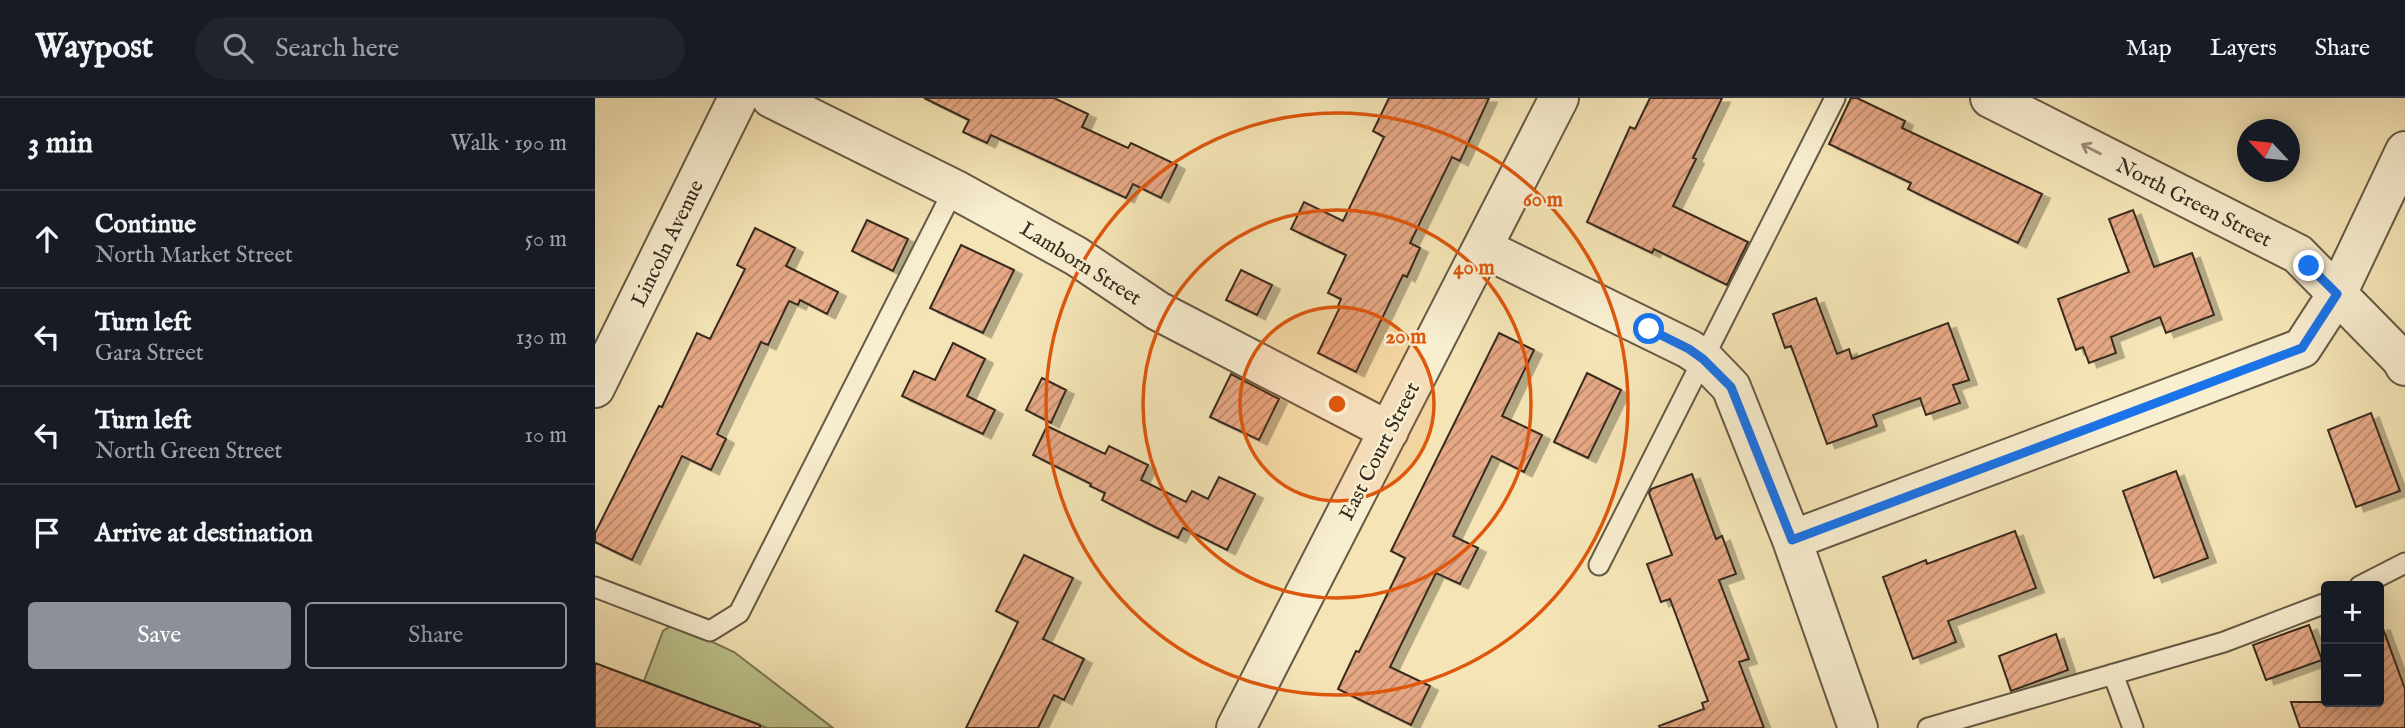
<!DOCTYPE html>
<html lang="en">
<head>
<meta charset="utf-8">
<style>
	body { margin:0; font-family:"IM FELL English",serif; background:#20242c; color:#f1f3f6 }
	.controls { position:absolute; right:21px; bottom:21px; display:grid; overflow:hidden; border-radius:7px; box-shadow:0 4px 18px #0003 }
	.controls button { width:63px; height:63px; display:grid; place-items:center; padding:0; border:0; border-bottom:2px solid #363941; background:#171b24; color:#f1f3f6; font:35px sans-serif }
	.compass { position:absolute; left:1642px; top:21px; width:63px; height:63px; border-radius:50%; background:#171b24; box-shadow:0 4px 18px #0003; rotate:296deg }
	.stop { position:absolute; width:21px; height:21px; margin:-16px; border:5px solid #1a73e8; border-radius:50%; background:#fff }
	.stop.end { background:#1a73e8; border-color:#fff; box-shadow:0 2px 7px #0008 }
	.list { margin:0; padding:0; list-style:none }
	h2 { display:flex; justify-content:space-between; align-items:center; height:91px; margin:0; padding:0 28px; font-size:30px }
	h2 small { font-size:23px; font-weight:400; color:#9ea1a6 }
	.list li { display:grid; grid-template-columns:46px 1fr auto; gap:21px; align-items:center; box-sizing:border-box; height:98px; padding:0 28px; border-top:2px solid #363941 }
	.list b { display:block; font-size:26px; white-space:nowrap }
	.list p { margin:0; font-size:23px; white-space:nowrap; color:#9ea1a6 }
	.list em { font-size:23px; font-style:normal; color:#9ea1a6 }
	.actions { display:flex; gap:14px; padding:21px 28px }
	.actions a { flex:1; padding:16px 0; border:2px solid #8c9099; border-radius:7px; text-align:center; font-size:24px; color:#8c9099 }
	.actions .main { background:#8c9099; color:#fff }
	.icon { flex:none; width:38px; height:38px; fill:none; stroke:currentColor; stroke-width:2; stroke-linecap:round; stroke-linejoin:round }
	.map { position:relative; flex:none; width:1810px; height:630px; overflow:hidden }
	header { display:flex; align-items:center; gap:42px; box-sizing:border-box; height:98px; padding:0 35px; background:#171b24; border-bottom:2px solid #363941 }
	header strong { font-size:33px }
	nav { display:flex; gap:38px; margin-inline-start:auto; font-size:24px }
	.search { width:490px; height:63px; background:#20242c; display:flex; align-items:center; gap:18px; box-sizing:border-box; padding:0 24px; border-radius:38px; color:#9ea1a6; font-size:26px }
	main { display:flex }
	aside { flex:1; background:#171b24 }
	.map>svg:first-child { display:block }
</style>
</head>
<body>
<header>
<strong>Waypost</strong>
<div class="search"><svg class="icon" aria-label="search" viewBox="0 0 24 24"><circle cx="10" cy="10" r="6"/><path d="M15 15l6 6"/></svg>Search here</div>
<nav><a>Map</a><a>Layers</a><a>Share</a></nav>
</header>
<main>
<aside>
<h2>3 min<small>Walk · 190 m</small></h2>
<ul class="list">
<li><svg class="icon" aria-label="ahead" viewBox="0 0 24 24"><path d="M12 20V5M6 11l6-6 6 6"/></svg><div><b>Continue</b><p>North Market Street</p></div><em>50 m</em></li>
<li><svg class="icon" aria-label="left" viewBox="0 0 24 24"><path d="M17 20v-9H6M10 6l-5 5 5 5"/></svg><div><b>Turn left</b><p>Gara Street</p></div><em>130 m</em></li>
<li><svg class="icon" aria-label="left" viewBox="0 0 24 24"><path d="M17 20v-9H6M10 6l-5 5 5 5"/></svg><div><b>Turn left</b><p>North Green Street</p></div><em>10 m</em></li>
<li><svg class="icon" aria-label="arrive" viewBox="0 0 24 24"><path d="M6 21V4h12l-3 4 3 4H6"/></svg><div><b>Arrive at destination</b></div></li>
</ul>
<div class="actions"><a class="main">Save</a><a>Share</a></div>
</aside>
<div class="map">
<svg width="1810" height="630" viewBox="0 0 1810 630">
	<defs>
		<pattern id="building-hatch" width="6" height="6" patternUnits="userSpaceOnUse" patternTransform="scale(1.75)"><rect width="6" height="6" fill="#e6a885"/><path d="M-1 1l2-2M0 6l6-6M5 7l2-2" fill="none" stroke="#bb896c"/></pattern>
		<filter id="shadow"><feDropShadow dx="8" dy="4.5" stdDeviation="0" flood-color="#0004"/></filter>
	</defs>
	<rect width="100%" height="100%" fill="#f5e5b6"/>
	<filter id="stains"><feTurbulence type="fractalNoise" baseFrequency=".00286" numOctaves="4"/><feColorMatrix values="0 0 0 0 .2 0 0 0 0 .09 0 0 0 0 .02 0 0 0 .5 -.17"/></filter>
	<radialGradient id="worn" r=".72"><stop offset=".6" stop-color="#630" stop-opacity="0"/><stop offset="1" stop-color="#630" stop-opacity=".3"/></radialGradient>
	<path fill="#bdc48d" stroke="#7a7756" stroke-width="2" d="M 79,526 L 139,554 L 238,630 L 172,630 L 49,583 L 68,533 Z"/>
	<path fill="url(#building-hatch)" stroke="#372a1f" stroke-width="2" filter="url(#shadow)" d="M 329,0 L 459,0 L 493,16 L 487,29 L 533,50 L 536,45 L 582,67 L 566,100 L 538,86 L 531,100 L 396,37 L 392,45 L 368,34 L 374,22 Z
		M 794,0 L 894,0 L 865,63 L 857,59 L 815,145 L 825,150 L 812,179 L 808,177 L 761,274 L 723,255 L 745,209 L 743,208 L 746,201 L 733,195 L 751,157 L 696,131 L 709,104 L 748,123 L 789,39 L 778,33 Z
		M 1055,0 L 1127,0 L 1098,60 L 1101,61 L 1078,108 L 1153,144 L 1132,187 L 1059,151 L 1057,155 L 992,124 L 1035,29 L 1040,31 Z
		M 1256,0 L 1262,0 L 1310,23 L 1307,30 L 1447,96 L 1423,145 L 1313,91 L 1316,85 L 1234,46 Z
		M 1538,112 L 1559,169 L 1597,155 L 1619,217 L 1571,235 L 1565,219 L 1516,239 L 1521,255 L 1494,265 L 1488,249 L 1481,252 L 1463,201 L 1534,174 L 1514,121 Z
		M 272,122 L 313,141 L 298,173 L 257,153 Z
		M 160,130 L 200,150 L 191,168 L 243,194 L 232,216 L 205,202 L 203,207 L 194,203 L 173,247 L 166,244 L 122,336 L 131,341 L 116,372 L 87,358 L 37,462 L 0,444 L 0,435 L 64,308 L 67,309 L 102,235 L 115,241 L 150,171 L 142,167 Z
		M 366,147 L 419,172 L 388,235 L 335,210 Z
		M 646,172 L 677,187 L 662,217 L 631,202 Z
		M 1221,200 L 1242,256 L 1254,251 L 1257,261 L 1353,225 L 1374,282 L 1358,287 L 1365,305 L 1331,317 L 1325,300 L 1278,317 L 1282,328 L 1232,346 L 1196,248 L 1190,250 L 1178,216 Z
		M 904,235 L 939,252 L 907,318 L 947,337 L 929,374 L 897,358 L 858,438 L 883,450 L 865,486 L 841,475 L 795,569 L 835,588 L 816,627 L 743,591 L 761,553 L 764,554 L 810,460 L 796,453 Z
		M 358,245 L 390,261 L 372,298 L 400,312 L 388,336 L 307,298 L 319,273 L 340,282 Z
		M 992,275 L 1026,292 L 993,360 L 959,344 Z
		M 636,276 L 684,301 L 664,342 L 615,319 Z
		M 447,280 L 471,292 L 456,325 L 431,312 Z
		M 1776,315 L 1805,393 L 1761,409 L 1733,332 Z
		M 452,328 L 510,356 L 514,348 L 553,367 L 546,382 L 591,404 L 597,393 L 613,401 L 624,379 L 660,396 L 632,452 L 588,430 L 583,440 L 560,429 L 507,402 L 510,395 L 495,388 L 496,386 L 438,357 Z
		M 1581,373 L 1613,460 L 1559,480 L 1528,393 Z
		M 1097,376 L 1121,441 L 1127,438 L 1141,476 L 1124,482 L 1154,561 L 1144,564 L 1169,630 L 1065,630 L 1064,628 L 1109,611 L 1107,605 L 1113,603 L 1075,501 L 1066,504 L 1052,466 L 1077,457 L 1054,395 L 1056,391 Z
		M 1420,433 L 1441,490 L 1353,523 L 1361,544 L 1318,561 L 1288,479 L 1331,462 L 1332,466 Z
		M 429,457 L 478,480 L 448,541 L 489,561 L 469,602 L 459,597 L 443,630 L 371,630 L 423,524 L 401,513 Z
		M 1714,527 L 1727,562 L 1671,582 L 1658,547 Z
		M 1784,528 L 1787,528 L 1810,591 L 1810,630 L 1705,630 L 1696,604 L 1784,604 Z
		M 1461,536 L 1473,572 L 1416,593 L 1404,558 Z
		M 0,565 L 165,627 L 165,630 L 0,630 Z"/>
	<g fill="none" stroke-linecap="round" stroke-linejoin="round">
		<g stroke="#665945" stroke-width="23">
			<path id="lane" d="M 1004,467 L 1240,0
				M 1765,488 L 1810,465
				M 0,489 L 115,533 L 144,515 L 359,91
				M 1518,576 L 1538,630
				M 1333,630 L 1629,544 L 1731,505"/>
		</g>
		<g stroke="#665945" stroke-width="42">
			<path id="street" d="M 176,0 L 359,91 L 481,158 L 563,213 L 794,333
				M 1395,0 L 1703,156 L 1806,261 L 1810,268
				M 888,150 L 1094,251 L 1109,261 L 1136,289 L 1197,442 L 1263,630
				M 0,290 L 143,0
				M 1197,442 L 1707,250 L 1742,196 L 1810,53
				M 641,630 L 964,0"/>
		</g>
		<use href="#lane" stroke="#f8eed0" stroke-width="19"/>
		<use href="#street" stroke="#f8eed0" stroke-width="38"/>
	</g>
	<defs><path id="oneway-shaft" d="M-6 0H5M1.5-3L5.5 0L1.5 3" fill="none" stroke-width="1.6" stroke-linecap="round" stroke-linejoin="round" transform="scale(1.75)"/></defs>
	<use stroke="#988c78" href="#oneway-shaft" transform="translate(1496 51) rotate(-153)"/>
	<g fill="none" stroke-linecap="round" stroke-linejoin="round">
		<path stroke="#1a73e8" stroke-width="9" d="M 1054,231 L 1094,251 L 1108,261 L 1136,289 L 1197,442 L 1707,250 L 1742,196 L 1714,168"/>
	</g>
	<circle cx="742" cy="306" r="97" fill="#df570d" fill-opacity=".12"/>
	<g fill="none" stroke="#df570d" stroke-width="3.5">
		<circle cx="742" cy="306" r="97"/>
		<circle cx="742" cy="306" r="194"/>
		<circle cx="742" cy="306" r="291"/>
	</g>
	<g text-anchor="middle" stroke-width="5" stroke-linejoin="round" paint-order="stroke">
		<g font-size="21" fill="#372a1f" stroke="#f8eed0">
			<text transform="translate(1599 104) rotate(27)" y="7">North Green Street</text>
			<text transform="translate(72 145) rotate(-64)" y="7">Lincoln Avenue</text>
			<text transform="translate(486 165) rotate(32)" y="7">Lamborn Street</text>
			<text transform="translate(784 353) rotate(-63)" y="7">East Court Street</text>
		</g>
	</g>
	<circle cx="742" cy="306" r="10" fill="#df570d" stroke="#f8eed0" stroke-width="3.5"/>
	<g font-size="21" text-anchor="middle" font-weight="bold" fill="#df570d" stroke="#f8eed0" stroke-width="5" stroke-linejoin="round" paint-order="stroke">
		<text x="948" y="108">60 m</text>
		<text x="879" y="176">40 m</text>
		<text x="811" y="245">20 m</text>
	</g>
	<rect width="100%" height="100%" filter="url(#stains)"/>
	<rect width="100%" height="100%" fill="url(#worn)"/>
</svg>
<div class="controls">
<button>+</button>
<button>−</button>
</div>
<svg class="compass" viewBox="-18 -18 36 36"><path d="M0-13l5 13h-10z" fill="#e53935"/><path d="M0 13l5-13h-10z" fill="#9ea1a6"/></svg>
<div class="stop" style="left:1054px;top:231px"></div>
<div class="stop end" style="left:1714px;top:168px"></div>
</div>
</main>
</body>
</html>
